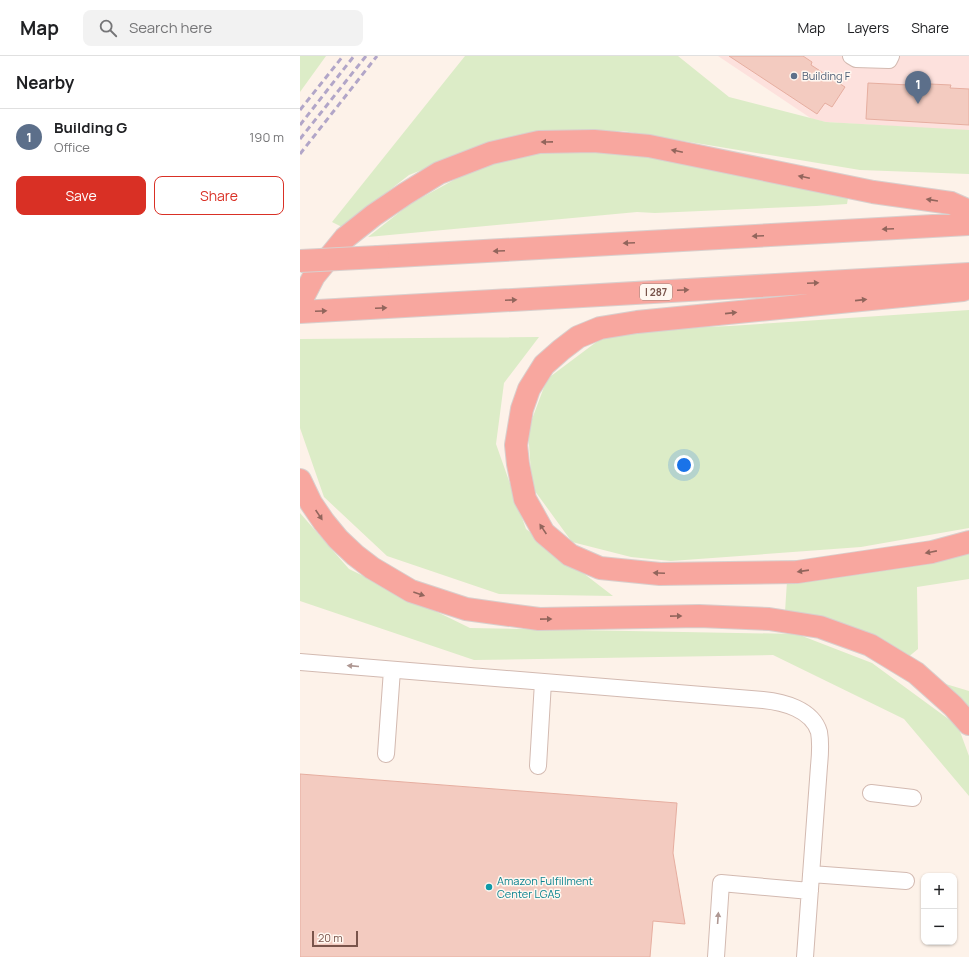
<!DOCTYPE html>
<html lang="en">
<head>
<meta charset="utf-8">
<style>
	body { margin:0; font-family:Manrope,sans-serif; background:#f2f2f2; color:#202124 }
	.controls { position:absolute; right:12px; bottom:12px; display:grid; overflow:hidden; border-radius:8px; box-shadow:0 1px 3px #0004 }
	.controls button { width:36px; height:36px; display:grid; place-items:center; padding:0; border:0; border-bottom:1px solid #e0e0e0; background:#fff; color:#202124; font:20px sans-serif }
	.scale { position:absolute; left:12px; bottom:10px; width:46px; box-sizing:border-box; padding-left:4px; border:2px solid #79544b; border-top:0; font-size:11px; line-height:14px; white-space:nowrap; color:#79544b; -webkit-text-stroke:3px #fff7f0; paint-order:stroke }
	.you { position:absolute; left:384px; top:409px; width:14px; height:14px; margin:-10px; border:3px solid #fff; border-radius:50%; background:#1a73e8; box-shadow:0 0 0 6px #1a73e833 }
	.badge { display:grid; place-items:center; width:26px; height:26px; border-radius:50%; background:#d93025; color:#fff; font-size:13px; font-weight:700 }
	.pin { position:absolute; translate:-50% -33px; filter:drop-shadow(0 1px 2px #0008) }
	.pin::after { content:''; position:absolute; top:21px; width:14px; height:12px; background:inherit; clip-path:polygon(0 0,100% 0,50% 100%) }
	.list { margin:0; padding:0; list-style:none }
	h2 { display:flex; justify-content:space-between; align-items:center; height:52px; margin:0; padding:0 16px; font-size:17px }
	h2 small { font-size:13px; font-weight:400; color:#757577 }
	.list li { display:grid; grid-template-columns:26px 1fr auto; gap:12px; align-items:center; box-sizing:border-box; height:56px; padding:0 16px; border-top:1px solid #e0e0e0 }
	.list b { display:block; font-size:15px; white-space:nowrap }
	.list p { margin:0; font-size:13px; white-space:nowrap; color:#757577 }
	.list em { font-size:13px; font-style:normal; color:#757577 }
	.actions { display:flex; gap:8px; padding:12px 16px }
	.actions a { flex:1; padding:9px 0; border:1px solid #d93025; border-radius:8px; text-align:center; font-size:14px; color:#d93025 }
	.actions .main { background:#d93025; color:#fff }
	.icon { flex:none; width:22px; height:22px; fill:none; stroke:currentColor; stroke-width:2; stroke-linecap:round; stroke-linejoin:round }
	.map { position:relative; flex:none; width:669px; height:901px; overflow:hidden }
	header { display:flex; align-items:center; gap:24px; box-sizing:border-box; height:56px; padding:0 20px; background:#fff; border-bottom:1px solid #e0e0e0 }
	header strong { font-size:19px }
	nav { display:flex; gap:22px; margin-inline-start:auto; font-size:14px }
	.search { width:280px; height:36px; background:#f2f2f2; display:flex; align-items:center; gap:10px; box-sizing:border-box; padding:0 14px; border-radius:8px; color:#757577; font-size:15px }
	main { display:flex }
	aside { flex:1; background:#fff }
	.map>svg:first-child { display:block }
</style>
</head>
<body>
<header>
<strong>Map</strong>
<div class="search"><svg class="icon" aria-label="search" viewBox="0 0 24 24"><circle cx="10" cy="10" r="6"/><path d="M15 15l6 6"/></svg>Search here</div>
<nav><a>Map</a><a>Layers</a><a>Share</a></nav>
</header>
<main>
<aside>
<h2>Nearby<small></small></h2>
<ul class="list">
<li><span class="badge" style="background:#5c6f8a">1</span><div><b>Building G</b><p>Office</p></div><em>190 m</em></li>
</ul>
<div class="actions"><a class="main">Save</a><a>Share</a></div>
</aside>
<div class="map">
<svg width="669" height="901" viewBox="0 0 669 901">
	<rect width="100%" height="100%" fill="#fdf2e9"/>
	<path fill="#fde1dd" d="M 418,0 L 669,0 L 669,75 L 526,66 L 512,63 Z"/>
	<path fill="#dcecc7" d="M 0,0 L 26,0 L 0,36 Z
		M 165,0 L 378,0 L 429,41 L 526,66 L 669,74 L 669,118 L 560,114 L 323,75 L 203,82 L 109,119 L 42,171 L 32,166 Z
		M 315,95 L 385,106 L 548,142 L 547,148 L 516,150 L 355,157 L 337,156 L 68,181 L 110,148 L 172,114 L 237,96 Z
		M 669,254 L 669,472 L 561,491 L 371,505 L 331,501 L 272,486 L 232,431 L 228,374 L 247,323 L 311,275 L 430,270 Z
		M 239,281 L 204,327 L 196,388 L 226,473 L 313,540 L 199,538 L 87,500 L 24,441 L 0,372 L 0,283 Z
		M 0,457 L 49,513 L 170,572 L 497,578 L 572,607 L 658,670 L 669,700 L 669,740 L 604,663 L 473,599 L 174,604 L 0,545 Z
		M 669,497 L 669,523 L 617,531 L 618,593 L 607,602 L 485,556 L 487,525 Z
		M 639,626 L 669,635 L 669,656 Z"/>
	<path fill="#f3cbc0" stroke="#e6aea0" d="M 429,0 L 503,0 L 512,6 L 511,9 L 545,31 L 532,51 L 525,47 L 517,58 Z
		M 568,27 L 630,30 L 630,28 L 651,29 L 650,32 L 669,33 L 669,69 L 566,63 Z
		M 0,718 L 377,747 L 373,797 L 385,868 L 353,865 L 350,901 L 0,901 Z"/>
	<g fill="none" stroke-linecap="round" stroke-linejoin="round">
		<g stroke="#d3bab1" stroke-width="18">
			<path id="minor" d="M 551,0 L 556,3 L 589,4 L 591,0
				M 0,606 L 463,644 C 483,646 512,653 519,676 C 521,687 520,700 519,710 L 505,901
				M 86,698 L 92,614
				M 238,710 L 243,626
				M 571,737 L 613,742
				M 511,818 L 606,825
				M 416,901 L 421,827 L 510,835"/>
		</g>
		<g stroke="#d9cfcd" stroke-width="24">
			<path id="highway" d="M 78,201 L 669,168
				M 669,231 L 663,234 L 337,266 L 300,272 L 278,281 L 261,294 L 244,309 L 229,333 L 222,353 L 216,389 L 218,408 L 225,443 L 244,477 L 270,499 L 300,512 L 360,518 L 497,516 L 632,496 L 669,486
				M 0,247 L 14,220 L 45,182 L 74,159 L 105,138 L 139,117 L 191,97 L 239,86 L 294,85 L 349,90 L 573,136 L 651,147 L 669,155
				M 0,256 L 669,218
				M 0,424 L 11,447 L 24,466 L 38,483 L 55,499 L 72,512 L 111,535 L 166,553 L 239,563 L 399,560 L 469,563 L 520,571 L 570,589 L 616,617 L 653,650 L 669,668"/>
		</g>
		<use href="#minor" stroke="#fff" stroke-width="16"/>
		<use href="#highway" stroke="#f8a79f" stroke-width="22"/>
		<path stroke="#b2a6c8" stroke-width="3" stroke-dasharray="6 4" stroke-linecap="butt" d="M 0,54 L 43,0
			M 0,69 L 54,0
			M 0,83 L 66,0
			M 0,98 L 77,0"/>
		<g stroke="#d9cfcd" stroke-width="24" stroke-linecap="butt">
			<path id="highway-bridge" d="M 0,205 L 78,201"/>
		</g>
		<use href="#highway-bridge" stroke="#f8a79f" stroke-width="22"/>
	</g>
	<defs><path id="oneway-solid" d="M-6-.8H1V-3.2L6.5 0L1 3.2V.8H-6Z"/></defs>
	<g fill="#92655c">
		<use href="#oneway-solid" transform="translate(247 86) rotate(179)"/>
		<use href="#oneway-solid" transform="translate(377 95) rotate(-168)"/>
		<use href="#oneway-solid" transform="translate(504 121) rotate(-168)"/>
		<use href="#oneway-solid" transform="translate(632 144) rotate(-171)"/>
		<use href="#oneway-solid" transform="translate(588 173) rotate(177)"/>
		<use href="#oneway-solid" transform="translate(458 180) rotate(177)"/>
		<use href="#oneway-solid" transform="translate(329 187) rotate(177)"/>
		<use href="#oneway-solid" transform="translate(199 195) rotate(177)"/>
		<use href="#oneway-solid" transform="translate(513 227) rotate(-3)"/>
		<use href="#oneway-solid" transform="translate(383 234) rotate(-3)"/>
		<use href="#oneway-solid" transform="translate(211 244) rotate(-3)"/>
		<use href="#oneway-solid" transform="translate(561 244) rotate(-6)"/>
		<use href="#oneway-solid" transform="translate(81 252) rotate(-3)"/>
		<use href="#oneway-solid" transform="translate(21 255) rotate(-3)"/>
		<use href="#oneway-solid" transform="translate(431 257) rotate(-6)"/>
		<use href="#oneway-solid" transform="translate(19 459) rotate(56)"/>
		<use href="#oneway-solid" transform="translate(243 473) rotate(-124)"/>
		<use href="#oneway-solid" transform="translate(631 496) rotate(169)"/>
		<use href="#oneway-solid" transform="translate(503 515) rotate(172)"/>
		<use href="#oneway-solid" transform="translate(359 517) rotate(-177)"/>
		<use href="#oneway-solid" transform="translate(119 538) rotate(19)"/>
		<use href="#oneway-solid" transform="translate(376 560) rotate(-1)"/>
		<use href="#oneway-solid" transform="translate(246 563) rotate(-1)"/>
	</g>
	<g fill="#af9893">
		<use href="#oneway-solid" transform="translate(53 610) rotate(-175)"/>
		<use href="#oneway-solid" transform="translate(418 862) rotate(-86)"/>
	</g>
	<circle fill="#5c6f8a" stroke="#fff7f0" stroke-width="1.5" cx="494" cy="20" r="4"/>
	<circle fill="#0f9aa8" stroke="#fff7f0" stroke-width="1.5" cx="189" cy="831" r="4"/>
	<g text-anchor="middle" stroke-width="3" stroke-linejoin="round" paint-order="stroke">
		<rect fill="#fff7f0" stroke="#a1857c" stroke-width="1" x="340" y="228" width="32" height="16" rx="3"/>
		<g font-size="10" font-weight="bold" fill="#79544b">
			<text x="356" y="240">I 287</text>
		</g>
		<g font-size="11" fill="#4e5e75" stroke="#fff7f0" text-anchor="start">
			<text x="502" y="24">Building F</text>
		</g>
		<g font-size="11" fill="#0d838f" stroke="#fff7f0" text-anchor="start">
			<text x="197" y="829">Amazon Fulfillment<tspan x="197" dy="13">Center LGA5</tspan></text>
		</g>
	</g>
</svg>
<div class="controls">
<button>+</button>
<button>−</button>
</div>
<div class="scale">20 m</div>
<div class="you"></div>
<div class="pin badge" style="left:618px;top:48px;background:#5c6f8a">1</div>
</div>
</main>
</body>
</html>
